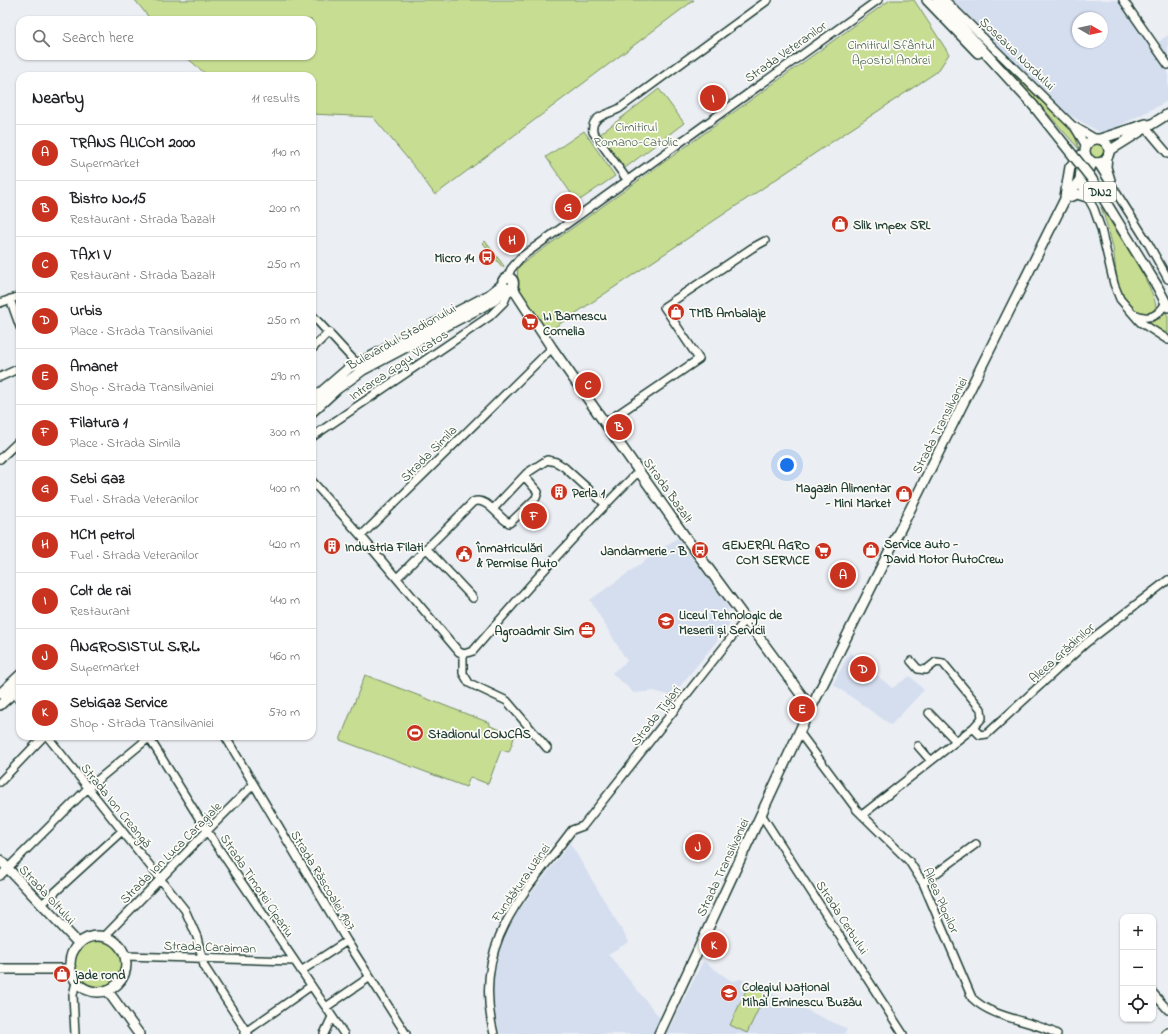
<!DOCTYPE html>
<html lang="en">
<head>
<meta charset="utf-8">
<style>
	body { margin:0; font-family:"Indie Flower",sans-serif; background:#f2f2f2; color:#202124 }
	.controls { position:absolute; right:12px; bottom:12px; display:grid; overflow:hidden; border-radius:8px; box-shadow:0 1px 3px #0004 }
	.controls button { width:36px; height:36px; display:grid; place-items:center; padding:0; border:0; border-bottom:1px solid #e0e0e0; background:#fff; color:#202124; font:20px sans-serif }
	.compass { position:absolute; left:1072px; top:12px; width:36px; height:36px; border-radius:50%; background:#fff; box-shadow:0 1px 3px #0004; rotate:99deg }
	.you { position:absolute; left:787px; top:465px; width:14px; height:14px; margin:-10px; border:3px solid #fff; border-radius:50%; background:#1a73e8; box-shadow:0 0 0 6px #1a73e833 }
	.badge { display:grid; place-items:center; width:26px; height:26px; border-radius:50%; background:#c8321e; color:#fff; font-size:13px; font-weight:700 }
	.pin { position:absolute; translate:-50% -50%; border:2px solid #fff; box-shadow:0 1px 4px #0006 }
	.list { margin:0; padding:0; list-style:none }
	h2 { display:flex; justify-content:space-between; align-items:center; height:52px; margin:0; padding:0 16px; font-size:17px }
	h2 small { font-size:13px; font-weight:400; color:#757577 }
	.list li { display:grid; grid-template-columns:26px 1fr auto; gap:12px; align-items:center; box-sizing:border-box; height:56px; padding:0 16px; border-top:1px solid #e0e0e0 }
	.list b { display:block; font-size:15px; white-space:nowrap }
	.list p { margin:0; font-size:13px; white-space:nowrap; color:#757577 }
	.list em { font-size:13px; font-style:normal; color:#757577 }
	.icon { flex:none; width:22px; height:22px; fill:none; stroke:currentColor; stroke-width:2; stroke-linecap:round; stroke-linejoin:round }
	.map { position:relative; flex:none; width:1168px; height:1034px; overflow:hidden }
	.search { position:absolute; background:#fff; box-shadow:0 1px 3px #0004; left:16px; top:16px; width:300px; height:44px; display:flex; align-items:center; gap:10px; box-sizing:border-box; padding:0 14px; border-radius:12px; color:#757577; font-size:15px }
	.panel { position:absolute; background:#fff; box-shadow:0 1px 3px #0004; left:16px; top:72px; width:300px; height:668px; border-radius:12px }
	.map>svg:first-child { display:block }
</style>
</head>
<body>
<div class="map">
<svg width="1168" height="1034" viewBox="0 0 1168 1034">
	<rect width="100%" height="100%" fill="#ebeef3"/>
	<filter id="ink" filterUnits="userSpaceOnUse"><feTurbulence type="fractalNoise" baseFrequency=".025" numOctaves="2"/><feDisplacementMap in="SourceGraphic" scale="8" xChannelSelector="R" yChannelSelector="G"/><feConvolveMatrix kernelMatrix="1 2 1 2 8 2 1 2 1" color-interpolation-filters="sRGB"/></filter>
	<g filter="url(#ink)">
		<path fill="#d5deef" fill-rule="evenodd" d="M 950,0 L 1121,0 L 1168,70 L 1168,101 L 1103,134 L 1068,114 ZM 1078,18 L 1102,18 L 1102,42 L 1078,42 Z
			M 1168,35 L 1168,57 L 1157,43 Z
			M 677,538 L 720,594 L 728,607 L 729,626 L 672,696 L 654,691 L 634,693 L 612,673 L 627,661 L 590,600 Z
			M 850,652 L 892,688 L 910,676 L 924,690 L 891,725 L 833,684 Z
			M 570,843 L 629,942 L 608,954 L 669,1029 L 703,961 L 730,980 L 733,981 L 741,979 L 847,1029 L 844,1034 L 500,1034 L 496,1016 L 492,982 L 498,950 L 505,928 Z"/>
		<path fill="#c7dd92" stroke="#738d63" d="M 135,0 L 694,0 L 435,195 L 417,170 L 373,117 L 312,114 L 312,76 L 208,76 L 185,56 L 312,56 L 312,20 L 151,20 Z
			M 890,0 L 914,0 L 949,54 L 938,71 L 549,331 C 533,313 514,293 518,267 Z
			M 1000,59 L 1069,128 L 1075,136 L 1079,149 Z
			M 659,89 L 684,123 L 625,168 L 599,135 Z
			M 584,131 L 615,176 L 577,202 L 546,157 Z
			M1090 151a7 7 0 1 1 14 0a7 7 0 1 1-14 0Z
			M 1101,207 C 1114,229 1154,285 1156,307 L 1151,313 L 1142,314 L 1138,312 C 1112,291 1118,272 1112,243 C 1109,231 1105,219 1101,207 Z
			M 485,241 L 504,266 L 503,268 L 483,243 Z
			M 1165,311 L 1168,316 L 1168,335 L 1149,323 L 1161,318 Z
			M 365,675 L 490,723 L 490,726 L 515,735 L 509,752 L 501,750 L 488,784 L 470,777 L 466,787 L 340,740 Z
			M70 964a28 28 0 1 1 56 0a28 28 0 1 1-56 0Z
			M 749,984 L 766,993 L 747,1033 L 730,1025 Z"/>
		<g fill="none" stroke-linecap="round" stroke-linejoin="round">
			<g stroke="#1f3d34" stroke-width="10">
				<path id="minor" d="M 945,0 L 1072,125 L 1096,139
					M 1123,0 L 1168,65
					M 1075,128 L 1086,146
					M 1146,128 L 1168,154
					M 1087,156 L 1080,169 L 1079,181 L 1094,209 L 1101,229 L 1114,284 L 1120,299 L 1140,322 L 1168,340
					M 1108,156 L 1107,167 L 1111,180
					M 1097,162 L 1148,243 L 1168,279
					M 628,181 L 593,132 C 590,115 609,115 620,108 L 768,0
					M 1087,195 L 1087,182 L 1093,162
					M 507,278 L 511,269 L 521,257 L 878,0
					M 10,299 L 20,327
					M 0,303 L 20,296
					M 1134,314 C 1149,321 1159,316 1166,302
					M 312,315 L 360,367
					M 312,349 L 329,332
					M 0,377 L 20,368
					M 605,423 L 699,359 L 664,307 L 752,248 L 765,241
					M 312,437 L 490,316 L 504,302 L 510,288
					M 0,459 L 20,440
					M 312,481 L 361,536 L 459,652 L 464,654 L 473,651 C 526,589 581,528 639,471
					M 493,509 L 527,473 L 547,460 L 556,462 L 564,467 L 605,504
					M 361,536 L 552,348
					M 426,548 L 473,598
					M 397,578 L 473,502 C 487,496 498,518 509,523 L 512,521 L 536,498 L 538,492 L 525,477
					M 463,654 L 463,673 L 469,683 L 507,701 L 547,748
					M 14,693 L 20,701
					M 929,713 L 955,740
					M 973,728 L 980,735 L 987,734 L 1086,643 L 1168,580
					M 799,732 L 857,810 L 909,861 L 923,883 L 972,998 C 995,1020 1030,1019 1057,1034
					M 47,736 L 185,910 L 197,937 L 204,966 L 248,1034
					M 148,736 L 207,831 L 344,1034
					M 225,736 L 347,941 L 406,1034
					M 918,746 L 931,761
					M 0,782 L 44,736
					M 761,814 L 903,1034
					M 862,815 L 973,728 L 982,718 L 981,709 L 943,663 L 936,662 L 926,670 L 918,669 L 911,661
					M 0,876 L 88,788 L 151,736
					M 923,883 L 976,844
					M 41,905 L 122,831
					M 104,937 L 207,831 L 253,785
					M 125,956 L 294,961
					M 301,971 L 347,941
					M 1153,993 L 1168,1010
					M 326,1007 L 370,977
					M 244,1033 L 311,986
					M 75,1034 L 73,995 L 76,982
					M 324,1034 L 332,1017
					M 494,1034 C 471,943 522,897 572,830 L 583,826 L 746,619
					M 1165,1034 L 1168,1032"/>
			</g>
			<g stroke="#1f3d34" stroke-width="12">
				<path id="major" d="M 927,0 L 978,53
					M 937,0 L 1033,105
					M 1100,139 L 1146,124
					M1085 151a12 12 0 1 1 24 0a12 12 0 1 1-24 0Z
					M 1109,151 L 1168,114
					M 1065,197 L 1070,167 L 1081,155
					M 1066,198 L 1077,194 L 1087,197
					M502.5 283a5.5 5.5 0 1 1 11 0a5.5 5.5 0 1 1-11 0Z
					M 1157,286 L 1168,307
					M 512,287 L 552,348 L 686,538 L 808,704
					M 312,400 L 349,368 L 470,305 L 489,295 L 503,284
					M 312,412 L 337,389 L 363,370 L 493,301 L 506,288
					M 0,694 L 20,675
					M 813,704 L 1065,199 L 1079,181 L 1090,160
					M 0,705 L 20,687
					M 0,860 L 79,944
					M70 964a28 28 0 1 1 56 0a28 28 0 1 1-56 0Z
					M 0,969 L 71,969
					M 107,990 L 139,1034
					M 659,1034 L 809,711"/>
			</g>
			<use href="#minor" stroke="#fdfcf7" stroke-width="7"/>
			<use href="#major" stroke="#fdfcf7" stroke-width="9"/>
			<g stroke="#1f3d34" stroke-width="12" stroke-linecap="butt">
				<path id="major-bridge" d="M 1033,105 L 1091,178 L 1157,286"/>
			</g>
			<use href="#major-bridge" stroke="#fdfcf7" stroke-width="9"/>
		</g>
	</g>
	<defs>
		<g id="shop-disc" transform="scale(0.9)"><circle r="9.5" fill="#c8321e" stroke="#fdfcf7"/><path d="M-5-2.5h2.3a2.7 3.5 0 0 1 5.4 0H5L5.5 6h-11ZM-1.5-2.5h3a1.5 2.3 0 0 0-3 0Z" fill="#fff"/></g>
		<g id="bus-disc" transform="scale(0.9)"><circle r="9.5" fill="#c8321e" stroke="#fdfcf7"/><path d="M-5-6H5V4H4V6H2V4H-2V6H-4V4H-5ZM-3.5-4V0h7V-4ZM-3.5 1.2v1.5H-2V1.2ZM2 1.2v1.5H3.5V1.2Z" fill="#fff"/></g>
		<g id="supermarket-disc" transform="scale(0.9)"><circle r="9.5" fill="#c8321e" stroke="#fdfcf7"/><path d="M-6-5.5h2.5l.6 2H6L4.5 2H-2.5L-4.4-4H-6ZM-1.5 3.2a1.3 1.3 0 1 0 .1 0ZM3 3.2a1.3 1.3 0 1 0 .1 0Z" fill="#fff"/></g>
		<g id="building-disc" transform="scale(0.9)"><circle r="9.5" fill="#c8321e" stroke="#fdfcf7"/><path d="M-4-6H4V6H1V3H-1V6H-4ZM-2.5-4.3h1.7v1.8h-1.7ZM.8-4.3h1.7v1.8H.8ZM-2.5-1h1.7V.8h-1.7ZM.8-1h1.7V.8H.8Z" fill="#fff"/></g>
		<g id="civic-disc" transform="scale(0.9)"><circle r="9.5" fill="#c8321e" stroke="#fdfcf7"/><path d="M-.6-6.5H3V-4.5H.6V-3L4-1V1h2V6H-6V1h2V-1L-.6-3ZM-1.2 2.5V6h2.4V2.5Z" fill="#fff"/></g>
		<g id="school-disc" transform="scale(0.9)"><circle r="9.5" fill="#c8321e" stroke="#fdfcf7"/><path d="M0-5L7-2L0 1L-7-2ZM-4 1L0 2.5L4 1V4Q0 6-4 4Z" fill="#fff"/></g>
		<g id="office-disc" transform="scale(0.9)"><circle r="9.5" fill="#c8321e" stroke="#fdfcf7"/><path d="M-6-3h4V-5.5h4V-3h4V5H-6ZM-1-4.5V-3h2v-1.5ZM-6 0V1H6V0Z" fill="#fff"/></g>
		<g id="stadium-disc" transform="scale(0.9)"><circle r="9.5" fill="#c8321e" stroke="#fdfcf7"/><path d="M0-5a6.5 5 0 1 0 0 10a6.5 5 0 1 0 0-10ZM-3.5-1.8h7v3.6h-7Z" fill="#fff"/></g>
	</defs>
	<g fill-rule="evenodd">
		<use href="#shop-disc" x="840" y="224"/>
		<use href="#bus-disc" x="487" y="257"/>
		<use href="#shop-disc" x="676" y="312"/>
		<use href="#supermarket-disc" x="530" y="322"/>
		<use href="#building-disc" x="559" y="492"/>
		<use href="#shop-disc" x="904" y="494"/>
		<use href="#building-disc" x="332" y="546"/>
		<use href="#bus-disc" x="700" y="550"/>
		<use href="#shop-disc" x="871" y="550"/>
		<use href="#supermarket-disc" x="823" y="551"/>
		<use href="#civic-disc" x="464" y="554"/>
		<use href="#school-disc" x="666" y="621"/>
		<use href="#office-disc" x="587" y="630"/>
		<use href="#stadium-disc" x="415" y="733"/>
		<use href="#shop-disc" x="62" y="974"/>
		<use href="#school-disc" x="729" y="993"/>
	</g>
	<g text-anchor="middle" stroke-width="3.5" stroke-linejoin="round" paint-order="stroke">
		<rect fill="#fdfcf7" stroke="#62766e" stroke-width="1" x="1084" y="182" width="32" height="20" rx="3"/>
		<g font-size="12" font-weight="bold" fill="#1f3d34">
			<text x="1100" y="196">DN2</text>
		</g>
		<g font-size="13" fill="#415d47" stroke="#fdfcf7">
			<text x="891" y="49">Cimitirul Sfântul<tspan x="891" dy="15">Apostol Andrei</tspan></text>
			<text x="636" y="131">Cimitirul<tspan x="636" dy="15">Romano-Catolic</tspan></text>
		</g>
		<g font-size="13" fill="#1f3d34" stroke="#fdfcf7">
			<text transform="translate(785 51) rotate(-35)" y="5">Strada Veteranilor</text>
			<text transform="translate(1018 53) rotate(44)" y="5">Șoseaua Nordului</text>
			<text transform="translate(401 336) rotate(-29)" y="5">Bulevardul Stadionului</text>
			<text transform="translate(398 364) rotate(-34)" y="5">Intrarea Gogu Vicatos</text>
			<text transform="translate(939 425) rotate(-63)" y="5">Strada Transilvaniei</text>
			<text transform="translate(428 453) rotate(-45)" y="5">Strada Simila</text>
			<text transform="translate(669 490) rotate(55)" y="5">Strada Bazalt</text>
			<text transform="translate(1061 652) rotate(-42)" y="5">Aleea Grădinilor</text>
			<text transform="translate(655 715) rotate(-52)" y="5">Strada Țiglari</text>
			<text transform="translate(117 805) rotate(51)" y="5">Strada Ion Creangă</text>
			<text transform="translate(170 852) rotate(-45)" y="5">Strada Ion Luca Caragiale</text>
			<text transform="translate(722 867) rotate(-65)" y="5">Strada Transilvaniei</text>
			<text transform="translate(324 880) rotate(59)" y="5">Strada Răscoalei 1907</text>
			<text transform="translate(520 882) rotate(-55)" y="5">Fundătura Uzinei</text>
			<text transform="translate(258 885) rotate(56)" y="5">Strada Timotei Cipariu</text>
			<text transform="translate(48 894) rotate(47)" y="5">Strada Oltului</text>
			<text transform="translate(942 900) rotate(66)" y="5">Aleea Plopilor</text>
			<text transform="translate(843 917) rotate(57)" y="5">Strada Cerbului</text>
			<text transform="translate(210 946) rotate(2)" y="5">Strada Caraiman</text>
		</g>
		<g font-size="13" font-weight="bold" fill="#1f3d34" stroke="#fdfcf7" text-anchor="start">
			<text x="853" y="229">Slik Impex SRL</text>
			<text x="474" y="262" text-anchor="end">Micro 14</text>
			<text x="689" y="317">TMB Ambalaje</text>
			<text x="543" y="320">I.I Barnescu<tspan x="543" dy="15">Cornelia</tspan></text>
			<text x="891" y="492" text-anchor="end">Magazin Alimentar<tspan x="891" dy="15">- Mini Market</tspan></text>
			<text x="572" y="497">Perla 1</text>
			<text x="884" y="548">Service auto -<tspan x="884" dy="15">David Motor AutoCrew</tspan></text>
			<text x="810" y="549" text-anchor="end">GENERAL AGRO<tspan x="810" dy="15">COM SERVICE</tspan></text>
			<text x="345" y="551">Industria Filati</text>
			<text x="477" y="552">Înmatriculări<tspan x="477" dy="15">&amp; Permise Auto</tspan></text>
			<text x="687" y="555" text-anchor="end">Jandarmerie - B</text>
			<text x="679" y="619">Liceul Tehnologic de<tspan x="679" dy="15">Meserii și Servicii</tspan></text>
			<text x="574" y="635" text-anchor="end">Agroadmir Sim</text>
			<text x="428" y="738">Stadionul CONCAS</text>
			<text x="75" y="979">jade rond</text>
			<text x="742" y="991">Colegiul Național<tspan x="742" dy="15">Mihai Eminescu Buzău</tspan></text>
		</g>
	</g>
</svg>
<div class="controls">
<button>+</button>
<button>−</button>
<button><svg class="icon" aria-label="locate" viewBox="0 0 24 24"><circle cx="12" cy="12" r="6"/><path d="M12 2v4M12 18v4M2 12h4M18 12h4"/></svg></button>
</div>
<svg class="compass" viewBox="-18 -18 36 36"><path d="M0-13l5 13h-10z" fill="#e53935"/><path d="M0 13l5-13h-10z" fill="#757577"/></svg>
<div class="you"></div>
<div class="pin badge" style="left:843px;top:575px">A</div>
<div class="pin badge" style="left:619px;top:427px">B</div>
<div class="pin badge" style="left:588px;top:385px">C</div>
<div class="pin badge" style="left:863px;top:669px">D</div>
<div class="pin badge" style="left:802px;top:709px">E</div>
<div class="pin badge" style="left:534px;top:516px">F</div>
<div class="pin badge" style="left:568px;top:207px">G</div>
<div class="pin badge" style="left:512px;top:240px">H</div>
<div class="pin badge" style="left:713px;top:98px">I</div>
<div class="pin badge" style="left:698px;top:847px">J</div>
<div class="pin badge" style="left:714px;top:945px">K</div>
<div class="search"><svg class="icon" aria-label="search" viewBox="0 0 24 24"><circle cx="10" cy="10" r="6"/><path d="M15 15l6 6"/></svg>Search here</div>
<section class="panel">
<h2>Nearby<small>11 results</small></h2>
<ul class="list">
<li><span class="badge">A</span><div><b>TRANS ALICOM 2000</b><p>Supermarket</p></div><em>140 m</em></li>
<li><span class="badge">B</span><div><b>Bistro No.15</b><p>Restaurant · Strada Bazalt</p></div><em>200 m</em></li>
<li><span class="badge">C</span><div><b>TAXI V</b><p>Restaurant · Strada Bazalt</p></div><em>250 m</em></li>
<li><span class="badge">D</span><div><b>Urbis</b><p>Place · Strada Transilvaniei</p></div><em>250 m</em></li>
<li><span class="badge">E</span><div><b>Amanet</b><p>Shop · Strada Transilvaniei</p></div><em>290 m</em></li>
<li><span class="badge">F</span><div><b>Filatura 1</b><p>Place · Strada Simila</p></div><em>300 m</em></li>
<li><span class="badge">G</span><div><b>Sebi Gaz</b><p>Fuel · Strada Veteranilor</p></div><em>400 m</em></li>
<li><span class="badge">H</span><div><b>MCM petrol</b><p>Fuel · Strada Veteranilor</p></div><em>420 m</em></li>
<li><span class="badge">I</span><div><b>Colt de rai</b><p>Restaurant</p></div><em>440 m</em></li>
<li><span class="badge">J</span><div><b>ANGROSISTUL S.R.L.</b><p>Supermarket</p></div><em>460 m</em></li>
<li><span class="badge">K</span><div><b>SebiGaz Service</b><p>Shop · Strada Transilvaniei</p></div><em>570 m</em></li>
</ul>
</section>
</div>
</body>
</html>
